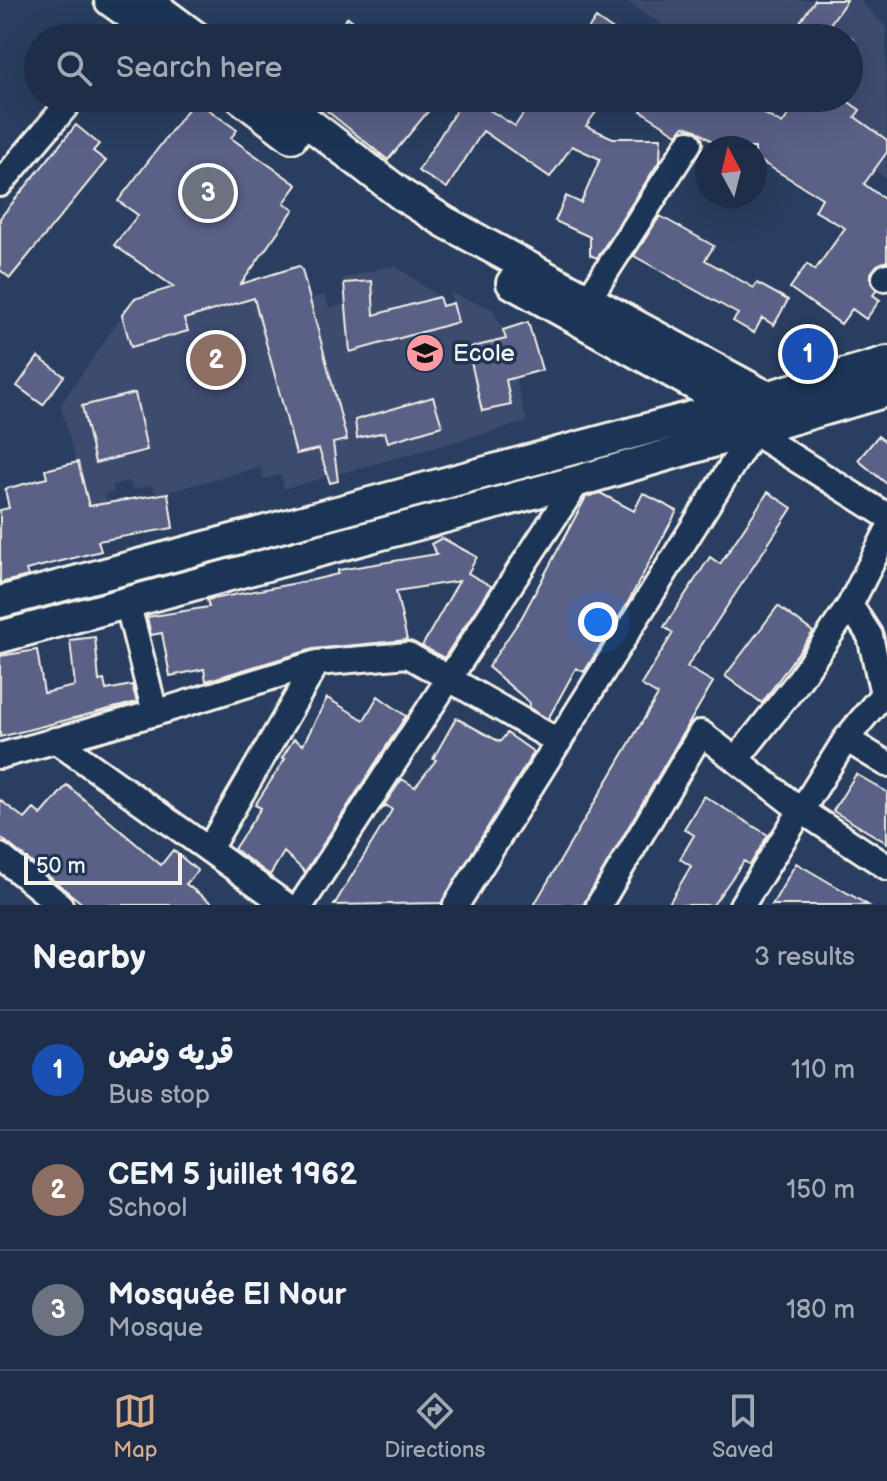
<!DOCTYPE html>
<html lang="en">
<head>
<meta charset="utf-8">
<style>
	body { margin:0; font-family:"Balsamiq Sans","Playpen Sans Arabic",sans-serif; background:#2c3a52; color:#f1f3f6 }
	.compass { position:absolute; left:695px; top:136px; width:72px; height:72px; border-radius:50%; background:#1f2e48; box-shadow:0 8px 32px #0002; rotate:353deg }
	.scale { position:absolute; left:24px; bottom:20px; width:158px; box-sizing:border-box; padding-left:8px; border:4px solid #f4f1e8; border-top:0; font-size:22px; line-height:28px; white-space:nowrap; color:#f4f1e8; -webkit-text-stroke:6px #1d3557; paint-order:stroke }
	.you { position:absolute; left:598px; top:622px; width:28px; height:28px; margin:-20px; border:6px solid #fff; border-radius:50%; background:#1a73e8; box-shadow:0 0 0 12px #1a73e833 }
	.badge { display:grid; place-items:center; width:52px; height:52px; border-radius:50%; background:#d6ab8b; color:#fff; font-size:26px; font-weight:700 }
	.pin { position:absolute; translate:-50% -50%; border:4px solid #fff; box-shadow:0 2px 8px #0006 }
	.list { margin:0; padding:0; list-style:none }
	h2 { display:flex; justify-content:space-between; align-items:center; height:104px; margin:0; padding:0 32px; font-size:34px }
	h2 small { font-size:26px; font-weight:400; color:#a1a8b4 }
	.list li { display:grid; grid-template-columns:52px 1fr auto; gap:24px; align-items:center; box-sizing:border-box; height:120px; padding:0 32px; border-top:2px solid #3c4a60 }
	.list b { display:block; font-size:30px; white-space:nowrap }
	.list p { margin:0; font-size:26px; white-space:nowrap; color:#a1a8b4 }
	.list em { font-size:26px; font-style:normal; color:#a1a8b4 }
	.icon { flex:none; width:44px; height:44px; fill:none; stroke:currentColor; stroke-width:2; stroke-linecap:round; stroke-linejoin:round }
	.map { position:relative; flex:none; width:887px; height:905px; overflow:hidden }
	.search { position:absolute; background:#1f2e48; box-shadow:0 8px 32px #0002; left:24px; right:24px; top:24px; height:88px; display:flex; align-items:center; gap:20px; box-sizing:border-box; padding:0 28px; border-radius:44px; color:#a1a8b4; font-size:30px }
	.sheet { height:464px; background:#1f2e48 }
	nav { display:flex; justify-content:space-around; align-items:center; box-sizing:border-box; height:112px; border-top:2px solid #3c4a60; background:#1f2e48; font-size:22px; color:#a1a8b4 }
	nav a { display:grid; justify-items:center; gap:4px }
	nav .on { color:#d6ab8b }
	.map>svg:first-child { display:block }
</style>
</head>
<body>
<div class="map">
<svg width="887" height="905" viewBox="0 0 887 905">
	<rect width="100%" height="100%" fill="#293e60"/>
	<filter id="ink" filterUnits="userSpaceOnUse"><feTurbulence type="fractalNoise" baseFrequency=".0125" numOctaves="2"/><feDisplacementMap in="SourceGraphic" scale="16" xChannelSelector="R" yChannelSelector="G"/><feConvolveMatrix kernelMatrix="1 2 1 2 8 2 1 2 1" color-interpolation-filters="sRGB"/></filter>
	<g filter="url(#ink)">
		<path fill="#3c4b6e" d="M 625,0 L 860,0 L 886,27 L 887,179 L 768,98 L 849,98 L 849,38 L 681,38 Z
			M 395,265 L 439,297 L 442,306 L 452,303 L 451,293 L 493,309 L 503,330 L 527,422 L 284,489 L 280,475 L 264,479 L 260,467 L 157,495 L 151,485 L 133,490 L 129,481 L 113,485 L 114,492 L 105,494 L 107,502 L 89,508 L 60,405 L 134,299 L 228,271 L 233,286 L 299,266 L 310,298 L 325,295 L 329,308 L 349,303 L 342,278 Z"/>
		<path fill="#5a6086" stroke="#f4f1e8" stroke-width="2" d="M 815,0 L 847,0 L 830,24 L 852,38 L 789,38 Z
			M 348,17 L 374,38 L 330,38 Z
			M 596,18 L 625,38 L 582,38 Z
			M 311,98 L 439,98 L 388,160 Z
			M 464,98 L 470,98 L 515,126 L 534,98 L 606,98 L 586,126 L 613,138 L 661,138 L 660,160 L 597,258 L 590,255 L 590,237 L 555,221 L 566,196 L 581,203 L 600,159 L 572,146 L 550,177 L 483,131 L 447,188 L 418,171 Z
			M 650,98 L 738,98 L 782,124 L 800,98 L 822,98 L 834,106 L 843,98 L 860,110 L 855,117 L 887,140 L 887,152 L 864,184 L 887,201 L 887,261 L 877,265 L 871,273 L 871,283 L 877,290 L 873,295 L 880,300 L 866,319 L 852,309 L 841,324 L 790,288 L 807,264 L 815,270 L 845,228 L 815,211 L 822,198 L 755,158 L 755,148 L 721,148 L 696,130 L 684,126 L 677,134 L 641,111 Z
			M 195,100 L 237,130 L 231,138 L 297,185 L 284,203 L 294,209 L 241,284 L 299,266 L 302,270 L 347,440 L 333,443 L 338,481 L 330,483 L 319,449 L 296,454 L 254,298 L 184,319 L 188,331 L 131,347 L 122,315 L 134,299 L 174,287 L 114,245 L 138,215 L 118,201 Z
			M 76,125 L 99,144 L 93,151 L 106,161 L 10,278 L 0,270 L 0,218 Z
			M 660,216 L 714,246 L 705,260 L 754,288 L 757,283 L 788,300 L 774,325 L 762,318 L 754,333 L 733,321 L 738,314 L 634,256 Z
			M 372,281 L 374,315 L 439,297 L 442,306 L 453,303 L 458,322 L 350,352 L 344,283 Z
			M 528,322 L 542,370 L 506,380 L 511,405 L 482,411 L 468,348 L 506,339 L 503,330 Z
			M 38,357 L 64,376 L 43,405 L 17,386 Z
			M 135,393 L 147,450 L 95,463 L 82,406 Z
			M 433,397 L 442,426 L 388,442 L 385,432 L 357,438 L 355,420 Z
			M 878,436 L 887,443 L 887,484 L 858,460 Z
			M 78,462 L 89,506 L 168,493 L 173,528 L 98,541 L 101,551 L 26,570 L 28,576 L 0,583 L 0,510 L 9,508 L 5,489 L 47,478 L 45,470 Z
			M 768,492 L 792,508 L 687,667 L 713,682 L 583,905 L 534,905 L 658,695 L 641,685 L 673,633 L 664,627 L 710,557 L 720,564 Z
			M 600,493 L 634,511 L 643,493 L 677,511 L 626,606 L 584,672 L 576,668 L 548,719 L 528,707 L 530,703 L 488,667 L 522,617 L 586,497 Z
			M 442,538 L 477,557 L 468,573 L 491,586 L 444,658 L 422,646 L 459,581 L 396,591 L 407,640 L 313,649 L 206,681 L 204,669 L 170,676 L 162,633 L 151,635 L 147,617 L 209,607 L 207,600 L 313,580 L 338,574 L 338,570 L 437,554 L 431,544 Z
			M 778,606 L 813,632 L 762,703 L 725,676 Z
			M 95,637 L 99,681 L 104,680 L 106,690 L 132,685 L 137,702 L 0,737 L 0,656 L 37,650 L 44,693 L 75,686 L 70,640 Z
			M 378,696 L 406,716 L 305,872 L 284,852 L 270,875 L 234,849 L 261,808 L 255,805 L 285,759 L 282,758 L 294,739 L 303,745 L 327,698 L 364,720 Z
			M 456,718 L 500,742 L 507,733 L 534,752 L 441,903 L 334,905 L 392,810 L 386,805 L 380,811 L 402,779 L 415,787 L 436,760 L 433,759 Z
			M 856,774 L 887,792 L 887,843 L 833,811 Z
			M 67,785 L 161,865 L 173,850 L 198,871 L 186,884 L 214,905 L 84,905 L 0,837 L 0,800 L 25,819 L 34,809 L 41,815 Z
			M 704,796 L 768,835 L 750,865 L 744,861 L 713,905 L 668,905 L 691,866 L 680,859 L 694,835 L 684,829 Z
			M 796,863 L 868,905 L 772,905 Z"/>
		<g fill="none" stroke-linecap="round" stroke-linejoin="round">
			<g stroke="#f4f1e8" stroke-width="30">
				<path id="minor" d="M 124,38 L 139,20
					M 0,184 L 73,98
					M 885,278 L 887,276
					M 587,301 L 689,143
					M 128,605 L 155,713
					M 846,739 L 883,694 L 870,636 L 850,605
					M 55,740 L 286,905
					M 0,756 L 155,713 L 317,663 L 408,655 L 559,742
					M 736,760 L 797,683 L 850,605 L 887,532
					M 209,849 L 317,663
					M 0,856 L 60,905
					M 301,905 L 578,481
					M 456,905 L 753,432 L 887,516
					M 599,905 L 701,733 L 802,811 L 887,867
					M 742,905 L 846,739 L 887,764"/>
			</g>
			<g stroke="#f4f1e8" stroke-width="36">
				<path id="tertiary" d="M 110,0 L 163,38
					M 147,1 L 197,38
					M 241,98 L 292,137
					M 276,98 L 402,195 L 445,222 L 767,397 L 764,404
					M 512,283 L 733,406 L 740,414
					M 0,602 L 767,397 L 887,362
					M 0,637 L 578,481 L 887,391"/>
			</g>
			<use href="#minor" stroke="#1d3557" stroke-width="24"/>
			<use href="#tertiary" stroke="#1d3557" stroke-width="30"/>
		</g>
	</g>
	<defs>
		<g id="school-disc" transform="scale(2)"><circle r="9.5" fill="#ff9aa2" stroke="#1d3557"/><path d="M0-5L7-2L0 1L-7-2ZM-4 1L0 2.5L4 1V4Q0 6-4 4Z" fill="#111"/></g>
	</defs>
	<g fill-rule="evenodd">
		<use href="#school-disc" x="425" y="353"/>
	</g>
	<g text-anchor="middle" stroke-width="7" stroke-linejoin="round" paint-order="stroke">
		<g font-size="24" fill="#f4f1e8" stroke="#1d3557" text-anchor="start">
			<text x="453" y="361">Ecole</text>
		</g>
	</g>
</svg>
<svg class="compass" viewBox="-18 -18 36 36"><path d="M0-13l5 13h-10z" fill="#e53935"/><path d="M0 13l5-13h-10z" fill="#a1a8b4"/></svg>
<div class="scale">50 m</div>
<div class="you"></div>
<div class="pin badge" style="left:808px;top:354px;background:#1a4fb4">1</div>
<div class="pin badge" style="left:216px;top:360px;background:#8d6e63">2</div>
<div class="pin badge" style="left:208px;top:193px;background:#6b7280">3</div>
<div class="search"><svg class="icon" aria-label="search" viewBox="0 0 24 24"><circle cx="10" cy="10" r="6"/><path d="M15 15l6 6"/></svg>Search here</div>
</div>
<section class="sheet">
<h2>Nearby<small>3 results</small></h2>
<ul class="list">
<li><span class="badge" style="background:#1a4fb4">1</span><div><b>قريه ونص</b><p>Bus stop</p></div><em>110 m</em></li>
<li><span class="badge" style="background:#8d6e63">2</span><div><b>CEM 5 juillet 1962</b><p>School</p></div><em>150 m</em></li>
<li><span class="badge" style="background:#6b7280">3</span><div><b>Mosquée El Nour</b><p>Mosque</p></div><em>180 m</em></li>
</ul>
</section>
<nav>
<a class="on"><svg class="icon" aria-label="map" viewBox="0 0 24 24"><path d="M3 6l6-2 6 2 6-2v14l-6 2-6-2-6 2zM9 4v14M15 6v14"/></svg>Map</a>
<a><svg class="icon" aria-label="directions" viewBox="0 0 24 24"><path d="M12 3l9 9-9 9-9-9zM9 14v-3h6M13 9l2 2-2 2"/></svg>Directions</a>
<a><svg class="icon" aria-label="saved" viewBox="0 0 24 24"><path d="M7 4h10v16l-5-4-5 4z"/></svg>Saved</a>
</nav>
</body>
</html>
